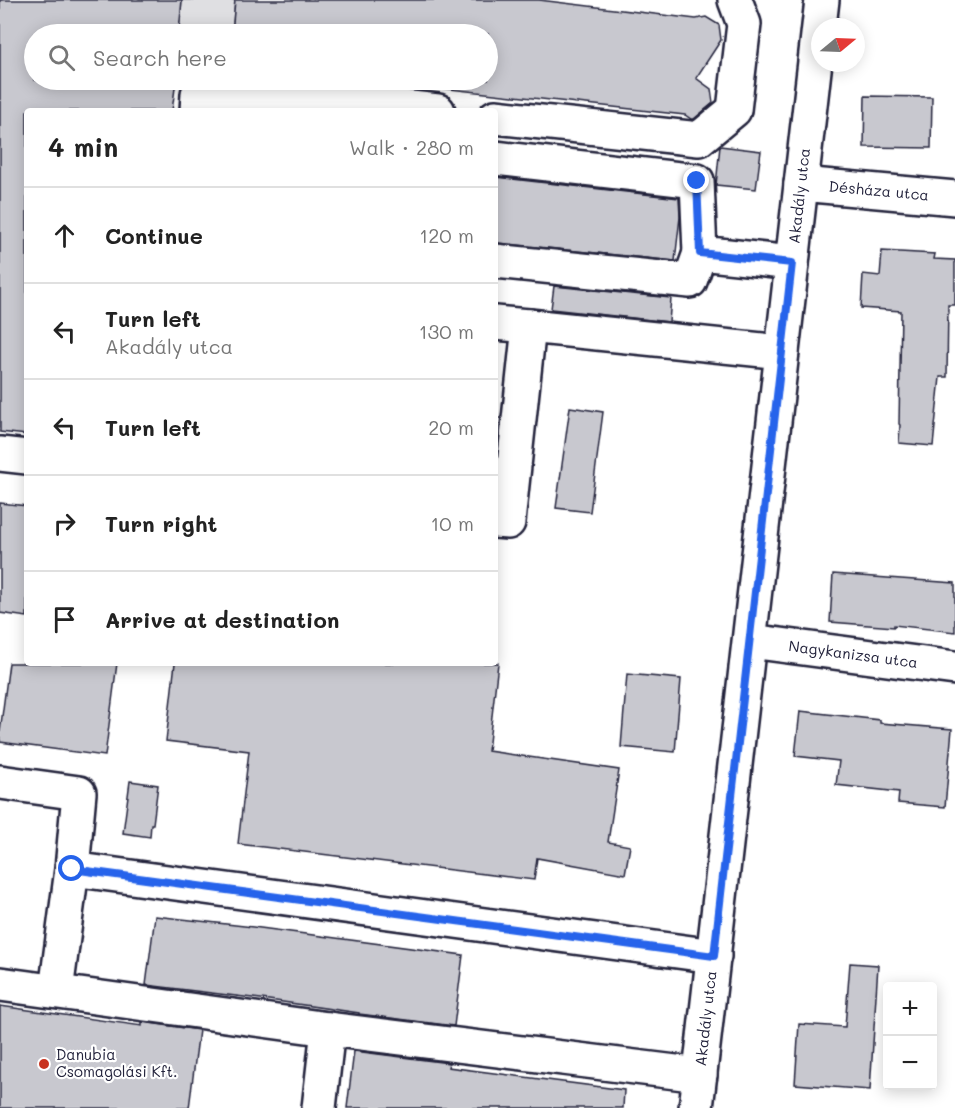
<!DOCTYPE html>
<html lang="en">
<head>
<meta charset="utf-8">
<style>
	body { margin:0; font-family:Mali,sans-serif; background:#f2f2f2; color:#222 }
	.controls { position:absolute; right:18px; bottom:18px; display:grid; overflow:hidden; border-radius:6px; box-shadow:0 3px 15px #0003 }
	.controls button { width:54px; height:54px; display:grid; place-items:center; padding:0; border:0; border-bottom:2px solid #e0e0e0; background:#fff; color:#222; font:30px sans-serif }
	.compass { position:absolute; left:811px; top:18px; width:54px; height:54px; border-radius:50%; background:#fff; box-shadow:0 3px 15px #0003; rotate:71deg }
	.stop { position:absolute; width:18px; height:18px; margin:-14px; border:4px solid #2563eb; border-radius:50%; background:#fff }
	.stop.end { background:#2563eb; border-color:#fff; box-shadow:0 2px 6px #0008 }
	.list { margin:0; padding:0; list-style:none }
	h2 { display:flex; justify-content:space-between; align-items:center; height:78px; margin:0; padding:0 24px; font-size:26px }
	h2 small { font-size:20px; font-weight:400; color:#767676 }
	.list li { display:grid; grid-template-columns:39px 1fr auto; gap:18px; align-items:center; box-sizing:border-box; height:96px; padding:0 24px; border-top:2px solid #e0e0e0 }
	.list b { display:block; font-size:22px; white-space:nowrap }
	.list p { margin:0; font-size:20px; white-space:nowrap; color:#767676 }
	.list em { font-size:20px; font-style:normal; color:#767676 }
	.icon { flex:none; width:33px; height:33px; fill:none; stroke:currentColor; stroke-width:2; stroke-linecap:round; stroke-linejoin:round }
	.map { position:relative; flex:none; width:955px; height:1108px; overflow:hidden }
	.search { position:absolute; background:#fff; box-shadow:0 3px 15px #0003; left:24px; top:24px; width:474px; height:66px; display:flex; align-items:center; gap:15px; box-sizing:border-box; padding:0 21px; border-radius:33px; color:#767676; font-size:22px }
	.panel { position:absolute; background:#fff; box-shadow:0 3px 15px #0003; left:24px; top:108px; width:474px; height:558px; border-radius:6px }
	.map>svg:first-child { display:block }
</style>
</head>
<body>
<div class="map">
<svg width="955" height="1108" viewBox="0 0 955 1108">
	<rect width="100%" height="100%" fill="#fff"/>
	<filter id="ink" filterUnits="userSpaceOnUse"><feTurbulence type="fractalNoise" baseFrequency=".0167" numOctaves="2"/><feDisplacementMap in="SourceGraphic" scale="12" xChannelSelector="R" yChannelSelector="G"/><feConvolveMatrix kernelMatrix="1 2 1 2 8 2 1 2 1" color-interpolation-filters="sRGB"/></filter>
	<g filter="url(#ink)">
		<path fill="#dfdfe2" stroke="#80808e" stroke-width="1.5" d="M 182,0 L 235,0 L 232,34 L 202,34 L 179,32 Z"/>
		<path fill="#c8c8cf" stroke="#22223b" stroke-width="1.5" d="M 0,0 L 182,0 L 179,32 L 202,34 L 34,34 L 34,80 L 176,80 L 172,111 L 27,111 L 27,435 L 0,432 Z
			M 235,0 L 539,0 L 696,19 L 706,17 L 719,25 L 721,40 L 696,78 L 711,89 L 713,103 L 694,119 L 691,119 L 685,115 L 369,80 L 488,80 L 488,34 L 232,34 Z
			M 865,96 L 932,97 L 931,148 L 864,147 Z
			M 720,146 L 761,151 L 756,189 L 716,185 Z
			M 495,177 L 679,198 L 680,217 L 675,261 L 495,243 Z
			M 882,251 L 935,254 L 934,259 L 955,260 L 955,305 L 948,305 L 947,377 L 940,377 L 933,446 L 899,443 L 900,425 L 899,424 L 901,311 L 861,308 L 863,274 L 880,276 Z
			M 554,286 L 671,298 L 669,322 L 551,309 Z
			M 570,407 L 603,412 L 590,512 L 556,508 Z
			M 0,503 L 27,506 L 27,617 L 0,613 Z
			M 833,574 L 955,583 L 955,632 L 894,625 L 894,627 L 830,622 Z
			M 9,663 L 117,663 L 105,756 L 0,742 L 0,732 Z
			M 175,663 L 498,663 L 488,751 L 619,770 L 608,842 L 630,846 L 625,874 L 537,858 L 534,880 L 238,844 L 249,751 L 166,741 Z
			M 627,674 L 681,679 L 675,752 L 621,747 Z
			M 800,711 L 880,720 L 880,723 L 952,729 L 945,807 L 898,803 L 899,792 L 836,785 L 839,761 L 795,756 Z
			M 130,781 L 158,785 L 153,824 L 151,824 L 150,837 L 123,833 Z
			M 155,916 L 253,927 L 463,955 L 454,1026 L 359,1014 L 359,1013 L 269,1000 L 146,985 Z
			M 850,963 L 878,965 L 870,1090 L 795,1084 L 799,1024 L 845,1027 Z
			M 0,1006 L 142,1026 L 142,1022 L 199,1030 L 189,1108 L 0,1108 Z
			M 354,1051 L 449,1063 L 448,1067 L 624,1090 L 623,1108 L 347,1108 Z"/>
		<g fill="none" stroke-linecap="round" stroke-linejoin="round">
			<g stroke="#22223b" stroke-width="38">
				<g id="minor">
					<path d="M 197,111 L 198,94 L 262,100 L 310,97 L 438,111"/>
					<path d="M 495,117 L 699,139 L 734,110 L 744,24 L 735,0"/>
					<path d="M 495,158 L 697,181 L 700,253 L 792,263"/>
					<path id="s1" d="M 801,184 L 955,198"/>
					<path d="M 495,261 L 690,281 L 700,253"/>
					<path d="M 495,323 L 529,326"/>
					<path d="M 0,454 L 27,457"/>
					<path d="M 495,521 L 508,522 L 529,326 L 782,352"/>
					<path id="s2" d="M 750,641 L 955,668"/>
					<path d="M 0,782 L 79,793 L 72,869 L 56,991"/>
					<path d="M 72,869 L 714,956"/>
					<path d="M 0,984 L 328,1029 L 700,1075"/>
					<path d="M 319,1108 L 328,1029"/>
					<path id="s3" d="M 696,1108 L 822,0"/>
				</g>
			</g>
			<use href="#minor" stroke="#fff" stroke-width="33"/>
		</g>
	</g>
	<g fill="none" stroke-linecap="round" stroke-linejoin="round" filter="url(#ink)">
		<path stroke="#2563eb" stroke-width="8" d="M 72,869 L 714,956 L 792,263 L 700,253 L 697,181"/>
	</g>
	<circle fill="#c8321e" stroke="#fff" stroke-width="2" cx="44" cy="1064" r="6"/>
	<g text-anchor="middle" stroke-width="4.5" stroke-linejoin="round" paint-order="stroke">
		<g font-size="15" fill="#22223b" stroke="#fff">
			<text dy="5" stroke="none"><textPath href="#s1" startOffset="78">Désháza utca</textPath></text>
			<text dy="5" stroke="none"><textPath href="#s3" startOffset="918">Akadály utca</textPath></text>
			<text dy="5" stroke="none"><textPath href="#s2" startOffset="104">Nagykanizsa utca</textPath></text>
			<text dy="5" stroke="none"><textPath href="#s3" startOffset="90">Akadály utca</textPath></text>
		</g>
		<g font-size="15" fill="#22223b" stroke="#fff" text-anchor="start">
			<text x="56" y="1060">Danubia<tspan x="56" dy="17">Csomagolási Kft.</tspan></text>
		</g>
	</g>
</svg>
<div class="controls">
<button>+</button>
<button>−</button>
</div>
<svg class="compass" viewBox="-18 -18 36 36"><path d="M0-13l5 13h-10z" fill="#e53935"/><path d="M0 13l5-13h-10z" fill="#767676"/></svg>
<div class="stop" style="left:72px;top:869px"></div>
<div class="stop end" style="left:697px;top:181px"></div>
<div class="search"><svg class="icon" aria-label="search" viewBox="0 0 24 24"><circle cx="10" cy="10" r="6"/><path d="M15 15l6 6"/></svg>Search here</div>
<section class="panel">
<h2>4 min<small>Walk · 280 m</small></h2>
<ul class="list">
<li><svg class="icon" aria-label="ahead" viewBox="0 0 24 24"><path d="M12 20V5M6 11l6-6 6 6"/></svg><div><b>Continue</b></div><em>120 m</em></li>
<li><svg class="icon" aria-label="left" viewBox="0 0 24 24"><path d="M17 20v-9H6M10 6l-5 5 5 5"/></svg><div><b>Turn left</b><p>Akadály utca</p></div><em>130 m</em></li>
<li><svg class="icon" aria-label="left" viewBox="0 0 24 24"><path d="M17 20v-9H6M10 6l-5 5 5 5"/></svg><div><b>Turn left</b></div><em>20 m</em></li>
<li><svg class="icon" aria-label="right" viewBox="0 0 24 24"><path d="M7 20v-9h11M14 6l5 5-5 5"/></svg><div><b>Turn right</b></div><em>10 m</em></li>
<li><svg class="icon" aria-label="arrive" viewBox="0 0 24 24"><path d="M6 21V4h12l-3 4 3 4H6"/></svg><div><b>Arrive at destination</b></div></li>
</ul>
</section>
</div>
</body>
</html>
